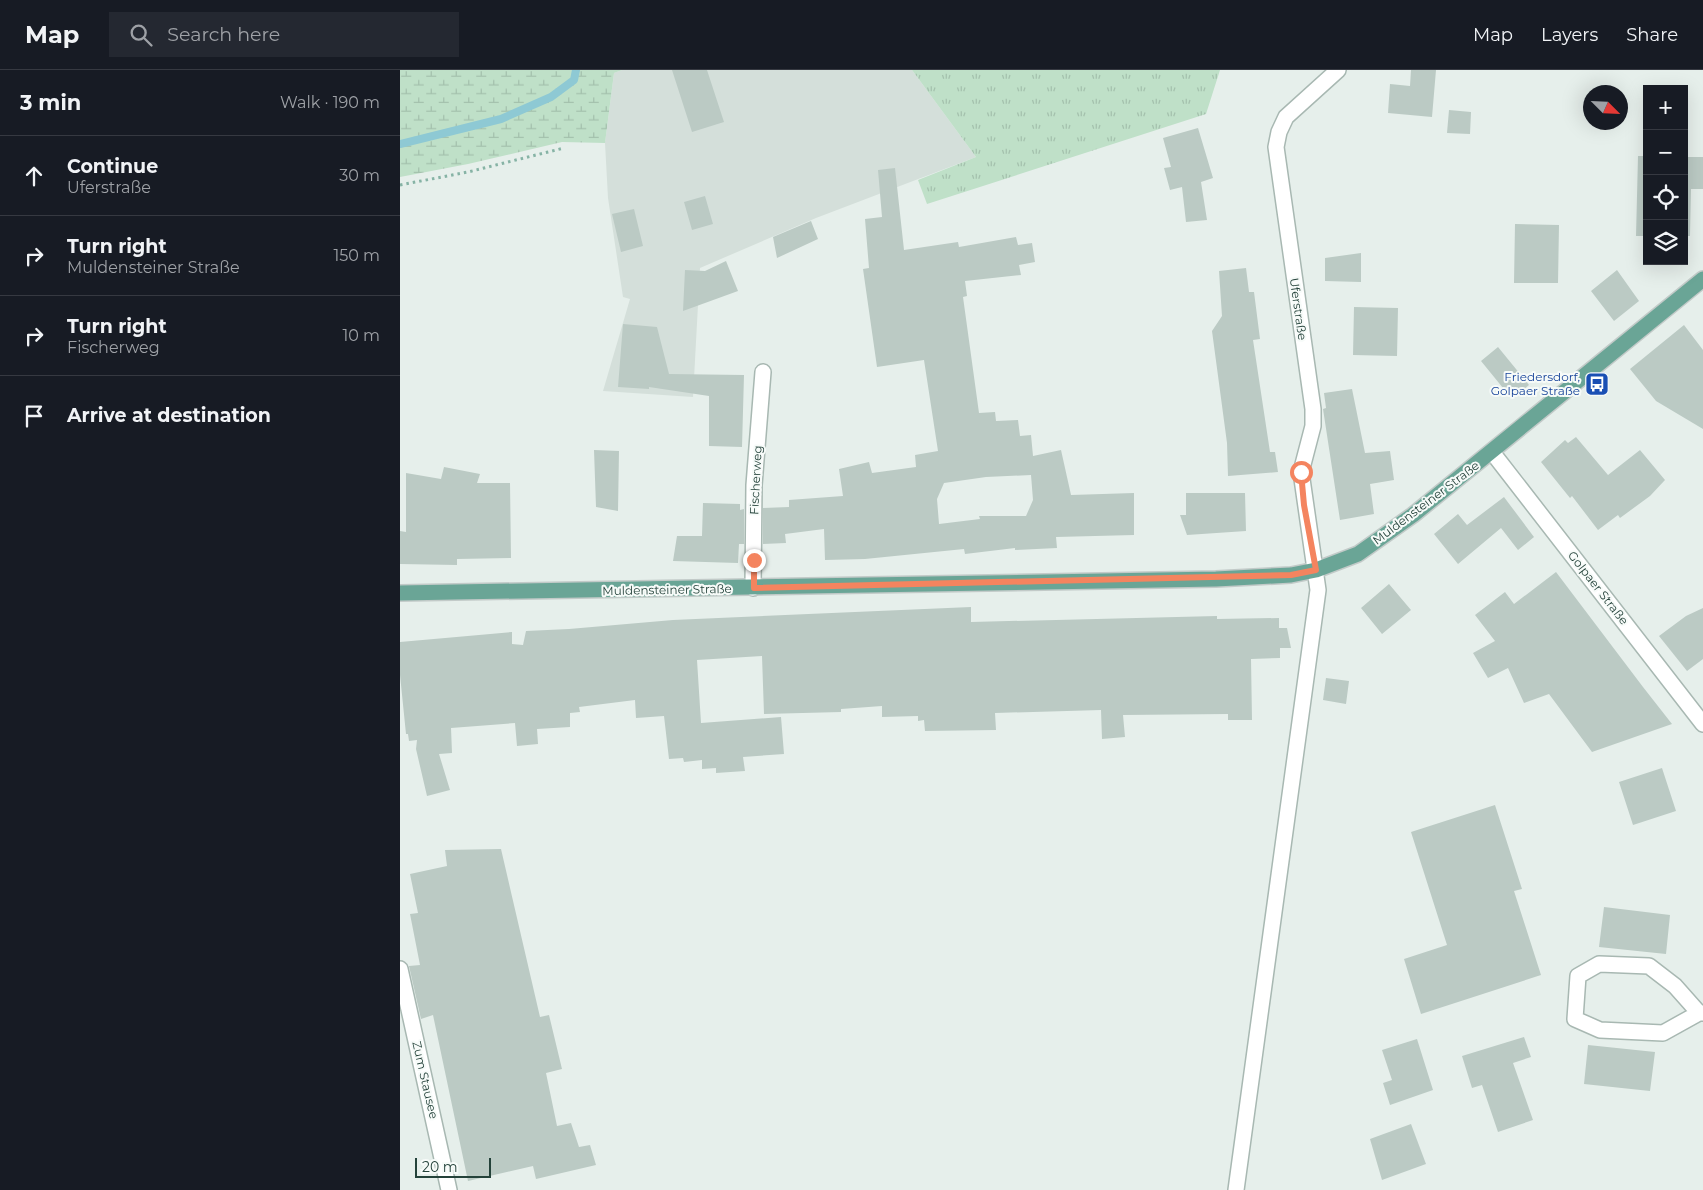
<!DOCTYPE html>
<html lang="en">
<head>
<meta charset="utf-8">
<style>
	body { margin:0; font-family:Montserrat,sans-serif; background:#242831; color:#f1f3f6 }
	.controls { position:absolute; right:15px; top:15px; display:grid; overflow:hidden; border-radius:0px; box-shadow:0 5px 20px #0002 }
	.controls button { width:45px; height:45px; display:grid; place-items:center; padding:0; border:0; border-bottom:1px solid #363941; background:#171b24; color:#f1f3f6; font:25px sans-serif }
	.compass { position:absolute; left:1183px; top:15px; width:45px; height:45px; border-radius:50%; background:#171b24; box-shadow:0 5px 20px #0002; rotate:114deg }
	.scale { position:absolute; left:15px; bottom:12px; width:76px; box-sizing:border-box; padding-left:5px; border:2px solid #24423a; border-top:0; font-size:14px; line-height:18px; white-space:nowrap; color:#24423a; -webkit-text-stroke:4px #f7fbf9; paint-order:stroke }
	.stop { position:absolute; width:15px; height:15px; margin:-11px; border:4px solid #f4845f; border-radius:50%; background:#fff }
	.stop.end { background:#f4845f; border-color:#fff; box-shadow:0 1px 5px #0008 }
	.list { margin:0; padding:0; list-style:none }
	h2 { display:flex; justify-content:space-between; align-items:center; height:65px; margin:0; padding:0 20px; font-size:21px }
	h2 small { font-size:16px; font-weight:400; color:#9ea1a6 }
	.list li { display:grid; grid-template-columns:32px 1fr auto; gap:15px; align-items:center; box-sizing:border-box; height:80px; padding:0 20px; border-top:1px solid #363941 }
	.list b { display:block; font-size:19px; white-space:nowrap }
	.list p { margin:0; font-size:16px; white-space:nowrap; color:#9ea1a6 }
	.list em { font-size:16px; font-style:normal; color:#9ea1a6 }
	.icon { flex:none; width:28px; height:28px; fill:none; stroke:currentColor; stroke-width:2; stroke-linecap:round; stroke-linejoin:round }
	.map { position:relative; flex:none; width:1303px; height:1120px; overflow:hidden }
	header { display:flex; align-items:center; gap:30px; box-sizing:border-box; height:70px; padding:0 25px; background:#171b24; border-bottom:1px solid #363941 }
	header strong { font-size:24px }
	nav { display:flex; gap:28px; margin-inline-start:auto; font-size:18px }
	.search { width:350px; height:45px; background:#242831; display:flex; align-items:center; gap:12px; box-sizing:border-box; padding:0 18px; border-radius:0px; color:#9ea1a6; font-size:19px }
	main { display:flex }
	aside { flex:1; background:#171b24 }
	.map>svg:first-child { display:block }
</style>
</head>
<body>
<header>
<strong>Map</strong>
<div class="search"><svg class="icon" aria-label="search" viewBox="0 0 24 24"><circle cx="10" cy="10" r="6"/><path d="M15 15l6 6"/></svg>Search here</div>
<nav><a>Map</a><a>Layers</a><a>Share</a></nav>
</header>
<main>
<aside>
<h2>3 min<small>Walk · 190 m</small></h2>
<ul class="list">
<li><svg class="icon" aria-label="ahead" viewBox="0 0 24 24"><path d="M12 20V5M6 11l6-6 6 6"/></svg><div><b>Continue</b><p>Uferstraße</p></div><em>30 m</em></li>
<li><svg class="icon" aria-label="right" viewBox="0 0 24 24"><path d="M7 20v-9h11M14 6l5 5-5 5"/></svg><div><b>Turn right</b><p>Muldensteiner Straße</p></div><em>150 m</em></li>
<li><svg class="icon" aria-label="right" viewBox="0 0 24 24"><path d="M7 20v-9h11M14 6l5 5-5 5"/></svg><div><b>Turn right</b><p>Fischerweg</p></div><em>10 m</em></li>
<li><svg class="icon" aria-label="arrive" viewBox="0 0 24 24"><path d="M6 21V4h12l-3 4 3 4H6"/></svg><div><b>Arrive at destination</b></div></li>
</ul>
</aside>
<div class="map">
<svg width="1303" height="1120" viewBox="0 0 1303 1120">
	<defs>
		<pattern id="grass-tufts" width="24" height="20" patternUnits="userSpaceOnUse" patternTransform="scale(1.25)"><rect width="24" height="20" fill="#bfe0c8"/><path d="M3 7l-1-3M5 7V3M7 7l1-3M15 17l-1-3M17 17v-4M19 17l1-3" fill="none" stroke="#a4c1ad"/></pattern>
		<pattern id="wetland-marsh" width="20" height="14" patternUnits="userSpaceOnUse" patternTransform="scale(1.25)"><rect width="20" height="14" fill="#bfe0c8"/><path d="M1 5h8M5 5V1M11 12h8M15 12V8" fill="none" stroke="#a4c1ad"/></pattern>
	</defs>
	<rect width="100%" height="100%" fill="#e6efeb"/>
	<path fill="#d4dfda" d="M 222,0 L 512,0 L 576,87 L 416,148 L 300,198 L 293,327 L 203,321 L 230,229 L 223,227 L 208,128 L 205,73 L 214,3 Z"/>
	<path fill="url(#grass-tufts)" d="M 512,0 L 820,0 L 806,44 L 527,134 L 518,110 L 576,87 Z"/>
	<path fill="url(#wetland-marsh)" d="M 0,0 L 222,0 L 214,3 L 205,73 L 162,72 L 68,94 L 0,107 Z"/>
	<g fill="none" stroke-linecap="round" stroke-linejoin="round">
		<path stroke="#8ec9d4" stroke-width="8" d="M 0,74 L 101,49 L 151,27 L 174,10 L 176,0"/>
	</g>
	<path fill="#bbcac4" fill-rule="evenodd" d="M 272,0 L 307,0 L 324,52 L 292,62 Z
		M 1011,0 L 1036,0 L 1032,47 L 988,43 L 990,14 L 1010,16 Z
		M 1049,40 L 1071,42 L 1070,64 L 1047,63 Z
		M 798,58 L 813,108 L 801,112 L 807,150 L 786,152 L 782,117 L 770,120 L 764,98 L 771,97 L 763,68 Z
		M 1238,86 L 1247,86 L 1247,166 L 1236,166 Z
		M 1284,87 L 1303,87 L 1303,119 L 1291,119 L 1290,166 L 1284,166 Z
		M 495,98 L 504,180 L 558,172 L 559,177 L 616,167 L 618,175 L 632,173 L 635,192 L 619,195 L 621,205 L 565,211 L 567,226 L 563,227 L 579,343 L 595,342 L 596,351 L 618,350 L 620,366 L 631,365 L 633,386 L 661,380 L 671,425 L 734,423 L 734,465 L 656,467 L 657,478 L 615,480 L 615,478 L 565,484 L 564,479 L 465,489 L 425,490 L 424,459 L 385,464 L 386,473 L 363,474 L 363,438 L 389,437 L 389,430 L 443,426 L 439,399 L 469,392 L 472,403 L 516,397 L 515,385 L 538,381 L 524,290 L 477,297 L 463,199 L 469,198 L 465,149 L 482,147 L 478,100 ZM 631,405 L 633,430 L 626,446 L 579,446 L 580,449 L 539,454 L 537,429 L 544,413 L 586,407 Z
		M 305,126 L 313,154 L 292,160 L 284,132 Z
		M 234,139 L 243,176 L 221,182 L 212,144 Z
		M 411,151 L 418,169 L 377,188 L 373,167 Z
		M 1115,154 L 1159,155 L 1158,213 L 1114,213 Z
		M 961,183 L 961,212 L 925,211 L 925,188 Z
		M 326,191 L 338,221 L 283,241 L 285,200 L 305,201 Z
		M 846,198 L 849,222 L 854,222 L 860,269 L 853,270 L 870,382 L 875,382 L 878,402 L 828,406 L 827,373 L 812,261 L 822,246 L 819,201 Z
		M 1217,200 L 1239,231 L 1214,251 L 1191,221 Z
		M 954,237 L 998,238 L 997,286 L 953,285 Z
		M 223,254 L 257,257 L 269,304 L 344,305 L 342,377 L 309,376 L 309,326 L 249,317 L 249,319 L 218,317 Z
		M 1284,255 L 1303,280 L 1303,359 L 1256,331 L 1230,299 Z
		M 1098,277 L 1129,315 L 1112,329 L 1081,291 Z
		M 952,319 L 965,383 L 990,381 L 994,410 L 970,414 L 974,444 L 940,450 L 923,339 L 926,338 L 924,323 Z
		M 1176,367 L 1208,405 L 1240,380 L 1265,410 L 1250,426 L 1220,448 L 1218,445 L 1198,460 L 1172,426 L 1170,428 L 1141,392 L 1165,370 L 1168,373 Z
		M 194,380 L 219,381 L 218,441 L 196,437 Z
		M 44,397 L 80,404 L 77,413 L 110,413 L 111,488 L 57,489 L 57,495 L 0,494 L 0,461 L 6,462 L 6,403 L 41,409 Z
		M 786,423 L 845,423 L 846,461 L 787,465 L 780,445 L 786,445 Z
		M 1104,427 L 1134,467 L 1118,480 L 1101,458 L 1058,494 L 1034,464 L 1058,444 L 1067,455 Z
		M 303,433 L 340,434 L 340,440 L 344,439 L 344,474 L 339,474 L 338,493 L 273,491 L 277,466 L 302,466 Z
		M 1156,502 L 1243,617 L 1272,654 L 1192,682 L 1149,624 L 1124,633 L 1108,598 L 1088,608 L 1073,583 L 1095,571 L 1075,545 L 1105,522 L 1114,534 Z
		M 989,514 L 1011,540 L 982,564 L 961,538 Z
		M 571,537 L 571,552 L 817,546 L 817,549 L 879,548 L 879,558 L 887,558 L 891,578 L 880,578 L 880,588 L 851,589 L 852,650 L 828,650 L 828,644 L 723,645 L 725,667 L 702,669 L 701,640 L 595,643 L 596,660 L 525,661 L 524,650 L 518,651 L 518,646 L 482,647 L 482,636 L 441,639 L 441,642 L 364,644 L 362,586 L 297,590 L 301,653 L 381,647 L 384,684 L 343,687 L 345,701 L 316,703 L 316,698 L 302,699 L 302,690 L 284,692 L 283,688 L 269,689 L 264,646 L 236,648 L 235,630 L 179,637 L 180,642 L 170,643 L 170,657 L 137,659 L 138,674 L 117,676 L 115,653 L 51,658 L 52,683 L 39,684 L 50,720 L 27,726 L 16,679 L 17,670 L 9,671 L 8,664 L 6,664 L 0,605 L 0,572 L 112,562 L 112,574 L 123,575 L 126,561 L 169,559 L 273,550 Z
		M 1303,538 L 1303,589 L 1287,601 L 1259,566 L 1286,546 Z
		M 926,608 L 949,611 L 946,634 L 923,630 Z
		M 1262,698 L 1276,741 L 1233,755 L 1219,712 Z
		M 1095,735 L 1122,819 L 1114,821 L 1141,905 L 1021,944 L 1004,889 L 1047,875 L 1011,762 Z
		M 101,779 L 140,947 L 149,945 L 162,999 L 146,1003 L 157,1056 L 171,1053 L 179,1077 L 190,1075 L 196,1095 L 136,1109 L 133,1096 L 68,1111 L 33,945 L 21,949 L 9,896 L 20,895 L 10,844 L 18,843 L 10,804 L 47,796 L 45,780 Z
		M 1204,837 L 1270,845 L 1266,884 L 1199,877 Z
		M 1124,967 L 1131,987 L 1113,993 L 1133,1050 L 1098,1062 L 1082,1015 L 1072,1018 L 1062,986 Z
		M 1017,969 L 1033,1020 L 990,1035 L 983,1013 L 992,1010 L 982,980 Z
		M 1188,975 L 1255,982 L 1250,1021 L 1184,1014 Z
		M 1011,1054 L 1026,1094 L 982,1110 L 970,1069 Z"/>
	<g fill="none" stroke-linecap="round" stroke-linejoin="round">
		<g stroke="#a8b8b2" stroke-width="18">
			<path id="minor" d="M 1092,382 L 1303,654
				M 353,518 L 354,415 L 363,302
				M 0,899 L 49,1120
				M 1299,943 L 1275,916 L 1249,896 L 1199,894 L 1178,906 L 1175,949 L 1200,960 L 1263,963 L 1299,943 L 1303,943
				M 836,1120 L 918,520 L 901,402 L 913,356 L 913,339 L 876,77 L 879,62 L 886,47 L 938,0"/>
		</g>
		<g stroke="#c2cac8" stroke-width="18">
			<path id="major" d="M 0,523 L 816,509 L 891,505 L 916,500 L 958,484 L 1013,445 L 1303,209"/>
		</g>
		<path stroke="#86b3a5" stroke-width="3" stroke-dasharray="2.5 4" stroke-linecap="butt" d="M 0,115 L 68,102 L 164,78"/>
		<use href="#minor" stroke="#fff" stroke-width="15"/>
		<use href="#major" stroke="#6aa596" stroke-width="15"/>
	</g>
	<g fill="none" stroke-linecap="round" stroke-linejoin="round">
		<path stroke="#f4845f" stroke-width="6" d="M 354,490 L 354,518 L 891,505 L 916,500 L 904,435 L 901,402"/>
	</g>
	<defs>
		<g id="bus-square" transform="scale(1.25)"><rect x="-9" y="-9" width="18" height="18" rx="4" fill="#1a4fb4" stroke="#f7fbf9"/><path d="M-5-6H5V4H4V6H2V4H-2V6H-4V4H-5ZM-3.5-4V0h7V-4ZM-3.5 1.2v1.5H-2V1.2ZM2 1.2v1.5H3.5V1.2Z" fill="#fff"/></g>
	</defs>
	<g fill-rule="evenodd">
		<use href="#bus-square" x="1197" y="314"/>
	</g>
	<g text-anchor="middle" stroke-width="4" stroke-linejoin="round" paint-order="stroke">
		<g font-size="12" fill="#24423a" stroke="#f7fbf9">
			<text transform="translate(898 239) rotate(82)" y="4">Uferstraße</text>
			<text transform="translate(356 410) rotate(-87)" y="4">Fischerweg</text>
			<text transform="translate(1026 433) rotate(-37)" y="4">Muldensteiner Straße</text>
			<text transform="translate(1198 518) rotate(52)" y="4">Golpaer Straße</text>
			<text transform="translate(267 520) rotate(-1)" y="4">Muldensteiner Straße</text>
			<text transform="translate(25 1010) rotate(77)" y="4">Zum Stausee</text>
		</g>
		<g font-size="12" fill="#164399" stroke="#f7fbf9" text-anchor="end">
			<text x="1180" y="311">Friedersdorf,<tspan x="1180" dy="14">Golpaer Straße</tspan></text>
		</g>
	</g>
</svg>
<div class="controls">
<button>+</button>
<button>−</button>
<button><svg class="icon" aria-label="locate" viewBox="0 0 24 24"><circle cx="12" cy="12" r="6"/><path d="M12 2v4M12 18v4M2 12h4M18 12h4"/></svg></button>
<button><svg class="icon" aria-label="layers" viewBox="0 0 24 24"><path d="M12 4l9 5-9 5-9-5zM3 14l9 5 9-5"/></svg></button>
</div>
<svg class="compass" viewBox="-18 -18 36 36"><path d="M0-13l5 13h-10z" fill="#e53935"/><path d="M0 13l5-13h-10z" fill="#9ea1a6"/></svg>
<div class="scale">20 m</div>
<div class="stop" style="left:901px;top:402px"></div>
<div class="stop end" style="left:354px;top:490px"></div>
</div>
</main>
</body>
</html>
